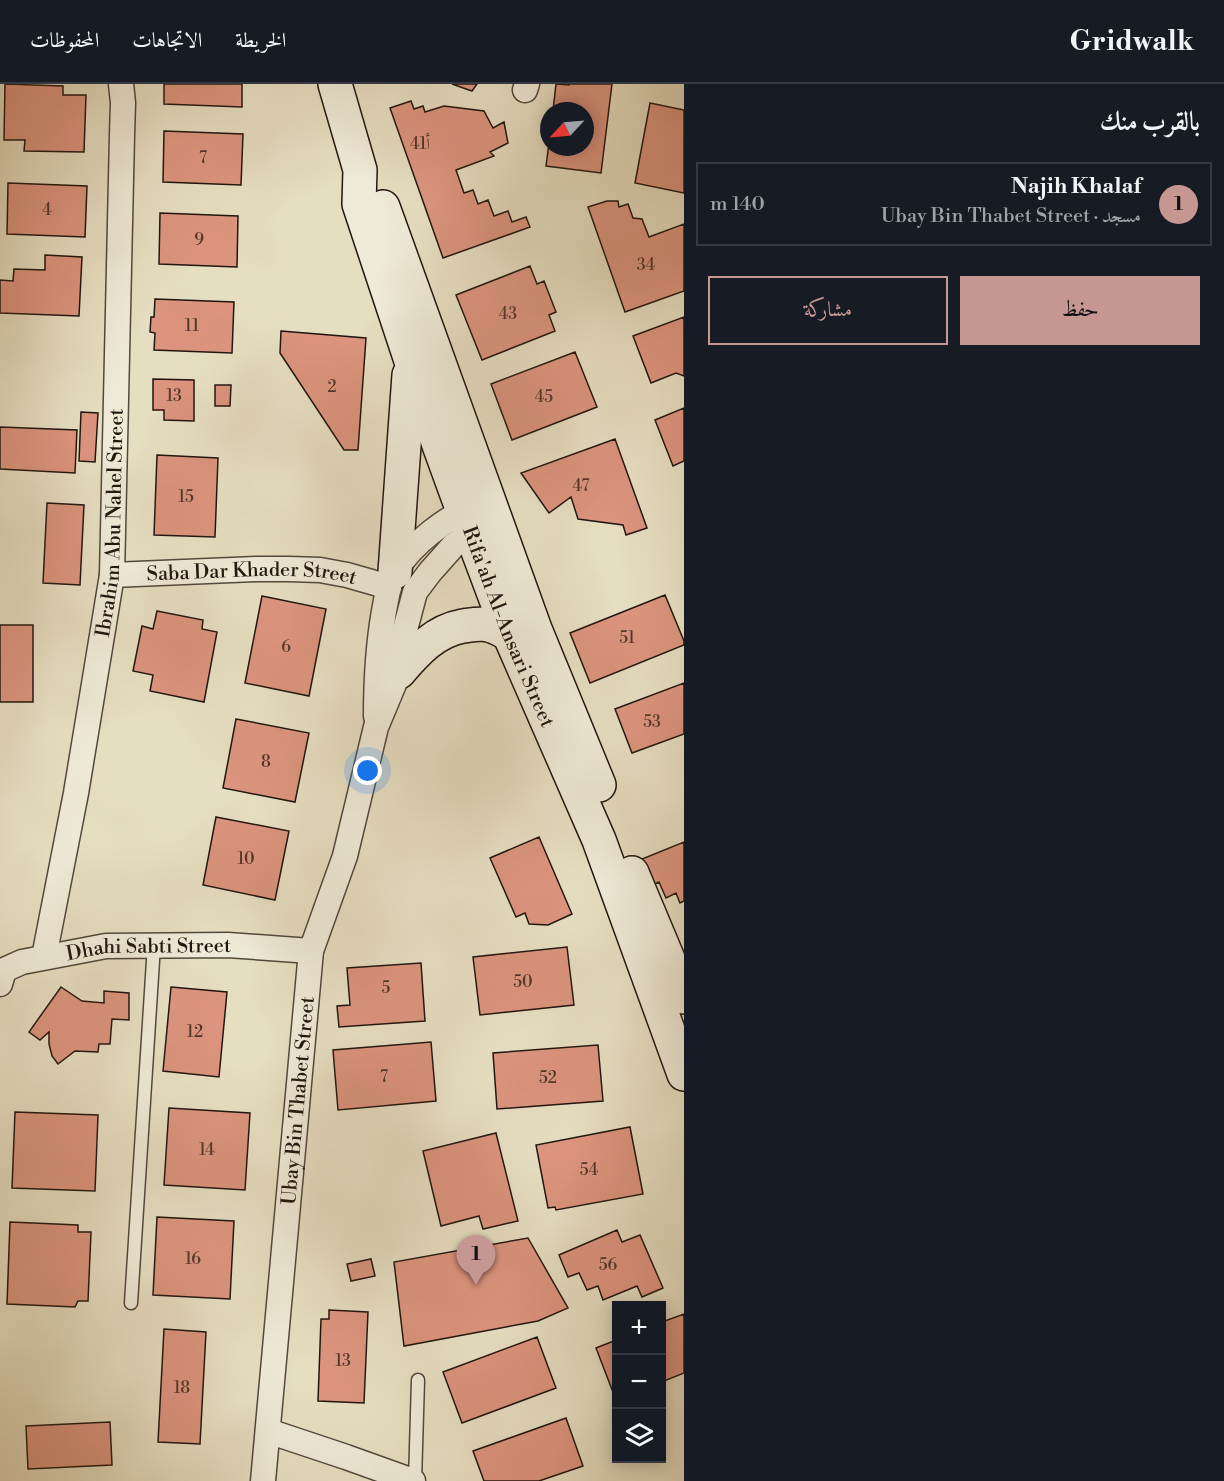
<!DOCTYPE html>
<html lang="ar">
<head>
<meta charset="utf-8">
<style>
	body { margin:0; font-family:"Libre Bodoni",Amiri,serif; background:#20242c; color:#f1f3f6; direction:rtl }
	.controls { position:absolute; right:18px; bottom:18px; display:grid; overflow:hidden; border-radius:0px; box-shadow:0 3px 15px #0003 }
	.controls button { width:54px; height:54px; display:grid; place-items:center; padding:0; border:0; border-bottom:2px solid #363941; background:#171b24; color:#f1f3f6; font:30px sans-serif }
	.compass { position:absolute; left:540px; top:18px; width:54px; height:54px; border-radius:50%; background:#171b24; box-shadow:0 3px 15px #0003; rotate:244deg }
	.you { position:absolute; left:368px; top:687px; width:21px; height:21px; margin:-15px; border:4px solid #fff; border-radius:50%; background:#1a73e8; box-shadow:0 0 0 9px #1a73e833 }
	.badge { display:grid; place-items:center; width:39px; height:39px; border-radius:50%; background:#c59692; color:#111; font-size:20px; font-weight:700 }
	.pin { position:absolute; translate:-50% -50px; filter:drop-shadow(0 2px 3px #0008) }
	.pin::after { content:''; position:absolute; top:32px; width:21px; height:18px; background:inherit; clip-path:polygon(0 0,100% 0,50% 100%) }
	.list { margin:0; padding:0; list-style:none }
	h2 { display:flex; justify-content:space-between; align-items:center; height:78px; margin:0; padding:0 24px; font-size:26px }
	h2 small { font-size:20px; font-weight:400; color:#9ea1a6 }
	.list li { display:grid; grid-template-columns:39px 1fr auto; gap:18px; align-items:center; box-sizing:border-box; height:84px; margin:0 12px 12px; padding:0 12px; border:2px solid #363941; border-radius:0px }
	.list b { display:block; font-size:22px; white-space:nowrap }
	.list p { margin:0; font-size:20px; white-space:nowrap; color:#9ea1a6 }
	.list em { font-size:20px; font-style:normal; color:#9ea1a6 }
	.actions { display:flex; gap:12px; padding:18px 24px }
	.actions a { flex:1; padding:14px 0; border:2px solid #c59692; border-radius:0px; text-align:center; font-size:21px; color:#c59692 }
	.actions .main { background:#c59692; color:#111 }
	.icon { flex:none; width:33px; height:33px; fill:none; stroke:currentColor; stroke-width:2; stroke-linecap:round; stroke-linejoin:round }
	.map { position:relative; flex:none; width:684px; height:1397px; overflow:hidden; direction:ltr }
	header { display:flex; align-items:center; gap:36px; box-sizing:border-box; height:84px; padding:0 30px; background:#171b24; border-bottom:2px solid #363941 }
	header strong { font-size:28px }
	nav { display:flex; gap:33px; margin-inline-start:auto; font-size:21px }
	main { display:flex }
	aside { flex:1; background:#171b24 }
	.map>svg:first-child { display:block }
</style>
</head>
<body>
<header>
<strong>Gridwalk</strong>
<nav><a>الخريطة</a><a>الاتجاهات</a><a>المحفوظات</a></nav>
</header>
<main>
<aside>
<h2>بالقرب منك<small></small></h2>
<ul class="list">
<li><span class="badge">1</span><div><b>Najih Khalaf</b><p>مسجد · Ubay Bin Thabet Street</p></div><em>140 m</em></li>
</ul>
<div class="actions"><a class="main">حفظ</a><a>مشاركة</a></div>
</aside>
<div class="map">
<svg width="684" height="1397" viewBox="0 0 684 1397">
	<rect width="100%" height="100%" fill="#e6dec1"/>
	<filter id="stains"><feTurbulence type="fractalNoise" baseFrequency=".00333" numOctaves="4"/><feColorMatrix values="0 0 0 0 .2 0 0 0 0 .09 0 0 0 0 .02 0 0 0 .5 -.17"/></filter>
	<radialGradient id="worn" r=".72"><stop offset=".6" stop-color="#630" stop-opacity="0"/><stop offset="1" stop-color="#630" stop-opacity=".3"/></radialGradient>
	<path fill="#dc947e" stroke="#21160f" stroke-width="1.5" d="M 5,0 L 63,2 L 63,11 L 86,11 L 84,68 L 24,67 L 25,56 L 4,56 Z
		M 164,0 L 242,0 L 242,23 L 164,20 Z
		M 452,0 L 477,0 L 472,7 Z
		M 556,0 L 569,1 L 569,0 L 612,0 L 601,89 L 546,82 L 549,59 L 549,63 L 585,63 L 585,27 L 553,27 Z
		M 411,17 L 414,25 L 423,22 L 425,28 L 444,22 L 484,27 L 493,44 L 504,38 L 508,59 L 490,68 L 494,72 L 456,86 L 464,109 L 473,106 L 478,120 L 488,116 L 494,132 L 508,127 L 512,138 L 526,133 L 530,143 L 443,174 L 390,24 Z
		M 650,19 L 684,26 L 684,109 L 635,99 Z
		M 164,47 L 243,50 L 241,101 L 163,98 Z
		M 8,99 L 87,102 L 85,153 L 7,150 Z
		M 607,117 L 618,117 L 619,123 L 628,120 L 633,134 L 642,135 L 649,153 L 684,140 L 684,207 L 625,228 L 588,123 Z
		M 160,129 L 238,132 L 237,183 L 159,180 Z
		M 45,171 L 82,173 L 79,232 L 0,229 L 0,196 L 13,197 L 14,185 L 45,186 Z
		M 530,182 L 537,200 L 544,197 L 556,228 L 549,231 L 555,247 L 482,276 L 456,211 Z
		M 155,215 L 234,218 L 232,269 L 154,266 L 155,249 L 150,248 L 151,233 L 154,233 Z
		M 684,233 L 684,292 L 676,289 L 651,299 L 633,252 Z
		M 281,247 L 366,254 L 358,366 L 344,366 L 280,269 Z
		M 575,268 L 597,323 L 512,356 L 491,300 Z
		M 153,295 L 194,296 L 194,337 L 164,336 L 164,326 L 153,326 Z
		M 215,301 L 231,301 L 230,322 L 215,322 Z
		M 684,324 L 684,377 L 673,382 L 655,336 Z
		M 81,328 L 98,329 L 95,378 L 79,377 Z
		M 0,343 L 77,346 L 75,389 L 0,385 Z
		M 615,355 L 647,444 L 626,451 L 623,441 L 578,435 L 571,413 L 549,429 L 521,389 Z
		M 157,371 L 218,374 L 215,453 L 154,451 Z
		M 47,419 L 84,421 L 80,501 L 43,499 Z
		M 665,511 L 684,557 L 684,561 L 590,599 L 570,549 Z
		M 262,512 L 326,525 L 309,612 L 245,599 Z
		M 157,527 L 203,536 L 202,545 L 217,548 L 204,618 L 150,607 L 153,591 L 133,587 L 142,542 L 153,545 Z
		M 0,541 L 33,541 L 33,618 L 0,618 Z
		M 684,599 L 684,650 L 632,669 L 615,625 Z
		M 236,635 L 309,649 L 295,718 L 223,704 Z
		M 216,733 L 289,747 L 275,816 L 203,801 Z
		M 539,753 L 572,830 L 548,841 L 529,840 L 525,829 L 516,833 L 490,774 Z
		M 684,758 L 684,817 L 680,819 L 676,809 L 666,814 L 659,798 L 641,806 L 630,780 Z
		M 567,863 L 574,921 L 480,931 L 473,873 Z
		M 421,879 L 425,937 L 339,943 L 337,922 L 350,921 L 347,884 Z
		M 61,903 L 82,917 L 104,919 L 104,907 L 129,909 L 129,936 L 112,935 L 110,960 L 99,960 L 98,968 L 75,967 L 58,980 L 52,972 L 49,960 L 49,948 L 40,956 L 29,948 Z
		M 171,903 L 227,908 L 219,993 L 163,987 Z
		M 431,958 L 436,1017 L 338,1026 L 333,966 Z
		M 598,961 L 603,1017 L 497,1025 L 493,969 Z
		M 169,1024 L 250,1029 L 245,1106 L 164,1101 Z
		M 15,1028 L 98,1031 L 95,1107 L 12,1104 Z
		M 630,1043 L 643,1110 L 556,1126 L 555,1123 L 548,1124 L 536,1061 Z
		M 496,1049 L 518,1137 L 483,1145 L 479,1132 L 441,1142 L 423,1067 Z
		M 157,1133 L 234,1137 L 230,1215 L 153,1211 Z
		M 10,1138 L 78,1141 L 78,1148 L 91,1148 L 88,1217 L 78,1217 L 75,1223 L 7,1220 Z
		M 617,1146 L 622,1158 L 640,1151 L 663,1204 L 642,1213 L 637,1202 L 603,1216 L 598,1202 L 587,1206 L 579,1189 L 568,1193 L 559,1171 Z
		M 528,1154 L 568,1224 L 538,1237 L 404,1262 L 394,1178 Z
		M 371,1175 L 375,1192 L 351,1197 L 347,1180 Z
		M 329,1226 L 368,1228 L 364,1319 L 318,1317 L 321,1235 L 329,1235 Z
		M 684,1230 L 684,1289 L 662,1298 L 662,1238 Z
		M 164,1245 L 206,1248 L 200,1360 L 158,1358 Z
		M 537,1253 L 556,1304 L 462,1339 L 443,1288 Z
		M 616,1256 L 616,1316 L 596,1264 Z
		M 566,1334 L 583,1382 L 539,1397 L 484,1397 L 473,1367 Z
		M 110,1338 L 112,1381 L 28,1385 L 26,1342 Z"/>
	<g fill="none" stroke-linecap="round" stroke-linejoin="round">
		<g stroke="#52483c" stroke-width="15">
			<path id="lane" d="M 131,1219 L 154,861
				M 415,1397 L 418,1296"/>
		</g>
		<g stroke="#52483c" stroke-width="27">
			<g id="street">
				<path d="M 525,6 L 527,0"/>
				<path id="s1" d="M 112,491 L 257,485 L 289,485 L 320,486 L 347,491 L 389,503"/>
				<path d="M 376,632 C 376,596 378,562 384,527 C 387,513 388,499 395,487 C 413,458 446,435 476,420"/>
				<path id="s2" d="M 44,873 L 76,709 L 112,491 L 122,51 L 123,19 L 121,0"/>
				<path id="s3" d="M 0,900 L 4,886 L 22,878 L 106,862 L 228,861 L 311,867"/>
				<path d="M 268,1347 L 346,1373 L 413,1397"/>
				<path id="s4" d="M 263,1397 L 311,867 L 345,772 L 376,643 L 399,588 L 401,561 L 415,508 L 430,488 L 454,461 L 471,449 L 486,443"/>
			</g>
		</g>
		<g stroke="#21160f" stroke-width="36">
			<g id="secondary">
				<path id="s5" d="M 335,0 L 360,86 L 359,120 L 439,361 L 463,427 L 509,550 L 599,756 L 684,990"/>
				<path d="M 383,123 L 535,545 L 599,701"/>
				<path d="M 395,488 L 409,291"/>
				<path d="M 399,588 C 417,567 435,547 463,542 C 471,541 480,539 487,541 C 495,542 502,547 509,550"/>
				<path d="M 632,789 L 684,913"/>
			</g>
		</g>
		<use href="#lane" stroke="#efead7" stroke-width="12"/>
		<use href="#street" stroke="#efead7" stroke-width="24"/>
		<use href="#secondary" stroke="#efead7" stroke-width="33"/>
	</g>
	<g text-anchor="middle" stroke-width="6" stroke-linejoin="round" paint-order="stroke">
		<g font-size="16" fill="#50362b">
			<text x="420" y="65">41أ</text>
			<text x="203" y="79">7</text>
			<text x="47" y="131">4</text>
			<text x="199" y="161">9</text>
			<text x="646" y="186">34</text>
			<text x="508" y="235">43</text>
			<text x="192" y="247">11</text>
			<text x="332" y="308">2</text>
			<text x="174" y="317">13</text>
			<text x="544" y="318">45</text>
			<text x="581" y="407">47</text>
			<text x="186" y="418">15</text>
			<text x="627" y="559">51</text>
			<text x="286" y="568">6</text>
			<text x="652" y="643">53</text>
			<text x="266" y="683">8</text>
			<text x="246" y="780">10</text>
			<text x="523" y="903">50</text>
			<text x="386" y="909">5</text>
			<text x="195" y="953">12</text>
			<text x="384" y="998">7</text>
			<text x="548" y="999">52</text>
			<text x="207" y="1071">14</text>
			<text x="589" y="1091">54</text>
			<text x="193" y="1180">16</text>
			<text x="608" y="1186">56</text>
			<text x="343" y="1282">13</text>
			<text x="182" y="1309">18</text>
		</g>
		<g font-size="20" fill="#21160f" stroke="#efead7">
			<text dy="7" stroke="none"><textPath href="#s2" startOffset="440">Ibrahim Abu Nahel Street</textPath></text>
			<text dy="7" stroke="none"><textPath href="#s1" startOffset="140">Saba Dar Khader Street</textPath></text>
			<text dy="7" stroke="none"><textPath href="#s5" startOffset="572">Rifa'ah Al-Ansari Street</textPath></text>
			<text dy="7" stroke="none"><textPath href="#s3" startOffset="162">Dhahi Sabti Street</textPath></text>
			<text dy="7" stroke="none"><textPath href="#s4" startOffset="382">Ubay Bin Thabet Street</textPath></text>
		</g>
	</g>
	<rect width="100%" height="100%" filter="url(#stains)"/>
	<rect width="100%" height="100%" fill="url(#worn)"/>
</svg>
<div class="controls">
<button>+</button>
<button>−</button>
<button><svg class="icon" aria-label="layers" viewBox="0 0 24 24"><path d="M12 4l9 5-9 5-9-5zM3 14l9 5 9-5"/></svg></button>
</div>
<svg class="compass" viewBox="-18 -18 36 36"><path d="M0-13l5 13h-10z" fill="#e53935"/><path d="M0 13l5-13h-10z" fill="#9ea1a6"/></svg>
<div class="you"></div>
<div class="pin badge" style="left:476px;top:1201px">1</div>
</div>
</main>
</body>
</html>
